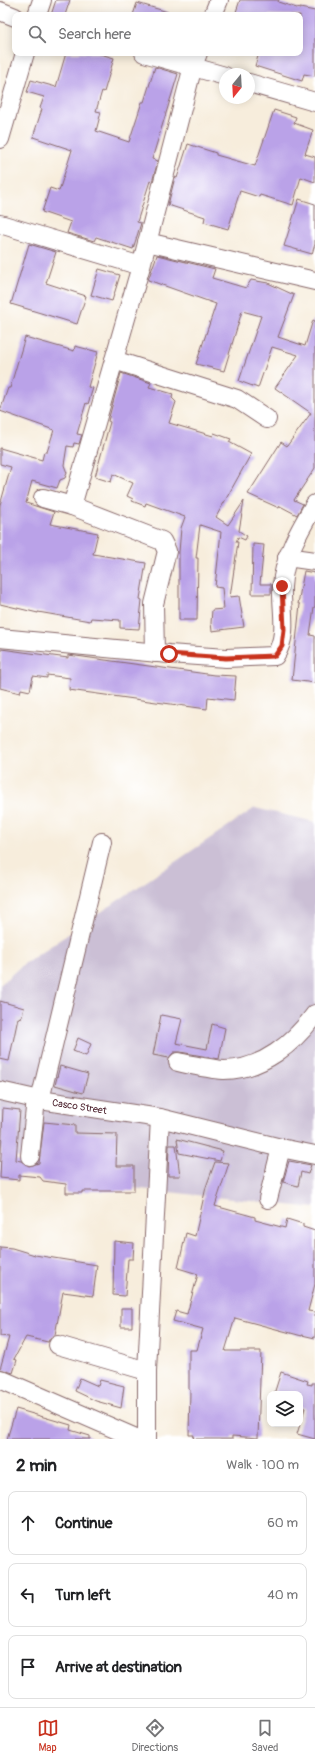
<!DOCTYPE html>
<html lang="en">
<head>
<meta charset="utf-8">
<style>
	body { margin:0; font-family:Pangolin,sans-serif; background:#f6f6f6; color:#202124 }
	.controls { position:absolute; right:12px; bottom:12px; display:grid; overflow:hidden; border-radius:8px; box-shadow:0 2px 10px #0003 }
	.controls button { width:36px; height:36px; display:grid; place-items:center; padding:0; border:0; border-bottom:1px solid #e0e0e0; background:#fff; color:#202124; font:20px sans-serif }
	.compass { position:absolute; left:219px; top:68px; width:36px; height:36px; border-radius:50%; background:#fff; box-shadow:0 2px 10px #0003; rotate:198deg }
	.stop { position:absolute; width:12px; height:12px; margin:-9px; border:3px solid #c8321e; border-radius:50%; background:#fff }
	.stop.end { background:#c8321e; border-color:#fff; box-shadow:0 1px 4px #0008 }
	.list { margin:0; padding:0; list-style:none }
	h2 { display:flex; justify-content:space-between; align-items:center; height:52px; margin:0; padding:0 16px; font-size:17px }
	h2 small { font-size:13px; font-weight:400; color:#757577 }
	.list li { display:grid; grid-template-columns:26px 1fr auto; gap:12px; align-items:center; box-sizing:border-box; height:64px; margin:0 8px 8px; padding:0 8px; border:1px solid #e0e0e0; border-radius:8px }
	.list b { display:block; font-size:15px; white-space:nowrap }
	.list em { font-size:13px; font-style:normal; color:#757577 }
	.icon { flex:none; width:22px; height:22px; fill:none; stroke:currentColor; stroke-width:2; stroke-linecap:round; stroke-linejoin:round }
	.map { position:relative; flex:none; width:315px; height:1439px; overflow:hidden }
	.search { position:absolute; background:#fff; box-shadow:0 2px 10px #0003; left:12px; right:12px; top:12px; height:44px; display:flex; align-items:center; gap:10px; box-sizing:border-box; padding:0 14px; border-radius:8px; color:#757577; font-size:15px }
	.sheet { height:268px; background:#fff }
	nav { display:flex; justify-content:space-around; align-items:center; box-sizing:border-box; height:56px; border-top:1px solid #e0e0e0; background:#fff; font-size:11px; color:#757577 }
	nav a { display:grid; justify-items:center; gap:2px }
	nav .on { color:#c8321e }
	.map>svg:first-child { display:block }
</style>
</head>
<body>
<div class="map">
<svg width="315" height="1439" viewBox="0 0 315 1439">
	<rect width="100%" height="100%" fill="#fff"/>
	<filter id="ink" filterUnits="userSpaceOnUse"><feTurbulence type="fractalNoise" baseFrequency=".025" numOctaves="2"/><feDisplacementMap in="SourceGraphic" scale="8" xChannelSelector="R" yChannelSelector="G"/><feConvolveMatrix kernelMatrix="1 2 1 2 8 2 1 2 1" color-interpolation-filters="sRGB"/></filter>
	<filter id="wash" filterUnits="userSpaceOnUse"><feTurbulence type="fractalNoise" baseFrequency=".012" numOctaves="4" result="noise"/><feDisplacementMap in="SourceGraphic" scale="16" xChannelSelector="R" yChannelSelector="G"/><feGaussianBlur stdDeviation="0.9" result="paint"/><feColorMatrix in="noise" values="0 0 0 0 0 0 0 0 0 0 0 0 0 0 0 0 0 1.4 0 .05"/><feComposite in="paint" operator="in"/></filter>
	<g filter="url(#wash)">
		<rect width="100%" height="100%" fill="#f7eddc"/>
		<path fill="#cbbfd5" d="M 255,808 L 315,822 L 315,1208 L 68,1181 L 0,1149 L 0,985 L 21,966 Z"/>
		<g id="blocks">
			<path fill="#baa2e8" d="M 56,0 L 70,0 L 65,15 L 51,15 Z
				M 240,0 L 279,0 L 278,2 L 300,9 L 300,8 L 315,11 L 315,76 L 304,74 L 302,81 L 255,66 L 259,53 L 300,53 L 300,15 L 235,15 Z
				M 137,3 L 168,12 L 168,15 L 133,15 Z
				M 66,53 L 97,53 L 114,58 L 104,92 L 102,91 L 96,111 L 101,112 L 96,131 L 129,142 L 142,102 L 144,102 L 155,67 L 178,74 L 152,159 L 158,161 L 152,182 L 150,181 L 137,222 L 141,223 L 133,249 L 96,237 L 94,241 L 67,233 L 71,222 L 42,212 L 50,188 L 59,191 L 72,150 L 33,137 L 42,109 L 40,108 L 44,97 L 27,92 L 31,80 L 56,87 Z
				M 274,110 L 296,117 L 294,123 L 313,130 L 305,154 L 315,157 L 315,182 L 301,177 L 293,205 L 260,195 L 259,197 L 240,191 L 228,229 L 204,222 L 205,217 L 168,205 L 175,177 L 177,178 L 188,144 L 216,153 L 216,155 L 255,166 Z
				M 299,199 L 315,204 L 315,244 L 312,254 L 284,246 Z
				M 29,244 L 56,252 L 46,283 L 86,296 L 77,324 L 11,304 Z
				M 157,255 L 215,269 L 212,278 L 246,288 L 251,280 L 268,283 L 294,295 L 278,337 L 305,346 L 313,320 L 315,321 L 315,468 L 294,500 L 303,504 L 297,515 L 280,506 L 279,508 L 248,494 L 281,442 L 287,446 L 311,413 L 275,388 L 298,355 L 272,347 L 258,388 L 239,381 L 261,316 L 242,311 L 224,371 L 196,364 L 216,304 L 148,280 Z
				M 99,269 L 120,275 L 112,301 L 91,295 Z
				M 25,337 L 74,351 L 75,346 L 98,352 L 88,387 L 93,388 L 88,404 L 86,403 L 77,434 L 82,435 L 79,444 L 74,443 L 73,447 L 67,446 L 64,465 L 67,473 L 65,478 L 60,480 L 57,488 L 32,481 L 26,503 L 54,512 L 50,524 L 98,533 L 93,554 L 146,563 L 140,599 L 142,600 L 139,629 L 120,628 L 120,620 L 91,618 L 90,621 L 38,612 L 38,613 L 0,604 L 0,505 L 11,467 L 0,464 L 0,448 L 42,460 L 44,452 L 47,452 L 54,430 L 0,411 L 8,388 L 10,388 Z
				M 121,373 L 151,383 L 149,387 L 173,394 L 172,398 L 176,402 L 169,423 L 213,436 L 214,433 L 231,439 L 229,442 L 251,454 L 216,517 L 228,525 L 244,501 L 239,531 L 247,536 L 245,540 L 238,537 L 236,542 L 238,542 L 230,597 L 239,596 L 244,627 L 212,631 L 211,623 L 212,610 L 224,609 L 222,588 L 215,587 L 221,532 L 200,525 L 196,558 L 198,558 L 197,620 L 179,620 L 179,552 L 181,528 L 185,517 L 146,503 L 145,506 L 132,501 L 133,499 L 127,496 L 133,483 L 113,474 L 111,482 L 95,477 L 110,422 L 108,421 Z
				M 253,544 L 264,545 L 260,584 L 271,584 L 271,594 L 252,594 Z
				M 304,571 L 315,573 L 315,607 L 314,607 L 310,635 L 315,636 L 315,683 L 292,680 L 300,604 L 298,604 Z
				M 1,649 L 68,658 L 68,655 L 76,656 L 214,675 L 236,676 L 234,700 L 208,697 L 207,709 L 69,690 L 70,678 L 47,675 L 47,678 L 33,676 L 30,691 L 21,689 L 20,693 L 0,688 Z
				M 0,1001 L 24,1008 L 21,1019 L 18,1018 L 9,1061 L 0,1059 Z
				M 161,1015 L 182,1019 L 176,1043 L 207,1049 L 212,1024 L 225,1028 L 219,1059 L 180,1052 L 174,1052 L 169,1058 L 153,1055 Z
				M 78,1038 L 91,1044 L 86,1056 L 73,1051 Z
				M 60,1066 L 88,1074 L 83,1093 L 55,1085 Z
				M 3,1108 L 20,1110 L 16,1160 L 21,1161 L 29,1166 L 39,1163 L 44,1122 L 75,1125 L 75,1133 L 117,1134 L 116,1166 L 134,1166 L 134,1191 L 82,1191 L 82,1193 L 66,1193 L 66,1184 L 43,1181 L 40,1177 L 19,1175 L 19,1180 L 0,1178 Z
				M 177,1139 L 223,1151 L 220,1161 L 179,1153 Z
				M 169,1145 L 176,1145 L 180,1176 L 168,1176 Z
				M 289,1161 L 311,1165 L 308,1174 L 301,1172 L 298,1186 L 283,1182 Z
				M 215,1162 L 229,1163 L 215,1206 L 255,1217 L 255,1220 L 285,1228 L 287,1219 L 303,1224 L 303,1227 L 315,1231 L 315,1284 L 308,1311 L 315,1312 L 315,1338 L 302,1335 L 302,1336 L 235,1318 L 225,1351 L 261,1351 L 258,1438 L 232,1436 L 232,1439 L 193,1439 L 194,1435 L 189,1435 L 190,1390 L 189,1390 L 189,1350 L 197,1350 L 203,1329 L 173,1321 L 176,1311 L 187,1314 L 198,1274 L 178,1268 L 186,1233 L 195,1236 L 206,1187 Z
				M 114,1241 L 134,1243 L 133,1259 L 128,1259 L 125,1296 L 113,1295 Z
				M 0,1247 L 12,1248 L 35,1255 L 97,1265 L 93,1296 L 63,1292 L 55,1335 L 50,1338 L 48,1342 L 26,1337 L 14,1359 L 17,1360 L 13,1373 L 0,1369 L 9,1337 L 0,1336 Z
				M 121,1308 L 132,1308 L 132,1327 L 121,1327 Z
				M 281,1372 L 308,1381 L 307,1384 L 312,1385 L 312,1383 L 315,1383 L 315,1439 L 297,1434 L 305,1408 L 300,1407 L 300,1394 L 274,1394 Z
				M 80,1378 L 98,1386 L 100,1380 L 124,1386 L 121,1408 L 96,1401 L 75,1391 Z
				M 16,1409 L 71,1425 L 70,1430 L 90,1436 L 90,1439 L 7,1439 Z"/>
		</g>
	</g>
	<g filter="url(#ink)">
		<use href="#blocks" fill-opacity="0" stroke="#876769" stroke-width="1"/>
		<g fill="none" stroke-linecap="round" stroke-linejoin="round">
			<g stroke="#876769" stroke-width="20">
				<g id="minor">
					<path d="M 0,11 L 15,17"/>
					<path d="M 37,15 L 42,0"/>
					<path d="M 213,15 L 219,0"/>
					<path d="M 144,53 L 225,76"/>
					<path d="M 249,83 L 315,102"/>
					<path d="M 0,139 L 25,53"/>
					<path d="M 0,224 L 141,266"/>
					<path d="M 147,242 L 315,281"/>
					<path d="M 114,360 L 237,399 L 267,419"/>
					<path d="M 43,498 L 72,506 L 162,541 L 167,551 L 154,604 L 155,653"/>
					<path d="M 72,506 L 141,266 L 193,66 L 198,53"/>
					<path d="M 287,557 L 315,561"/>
					<path d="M 0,638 L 169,654 L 226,658 L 275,656 C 289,634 281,612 282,587 C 283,558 300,529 315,504"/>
					<path d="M 178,1062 C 192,1065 209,1069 224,1070 C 262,1070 294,1043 315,1014"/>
					<path id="s1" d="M 0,1091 L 40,1100 L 160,1118 L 281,1148 L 315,1155"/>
					<path d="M 40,1100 L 102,842"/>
					<path d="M 30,1156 L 36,1099"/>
					<path d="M 268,1199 L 281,1148"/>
					<path d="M 58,1345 L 147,1371"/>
					<path d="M 0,1379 L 138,1439"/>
					<path d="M 147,1439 L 147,1371 L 160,1118"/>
				</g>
			</g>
			<use href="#minor" stroke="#fff" stroke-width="18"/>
		</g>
	</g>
	<g fill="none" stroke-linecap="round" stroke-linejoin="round" filter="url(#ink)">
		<path stroke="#c8321e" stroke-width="5" d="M 169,654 L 226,658 L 275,656 L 282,646 L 284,630 L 282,586"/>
	</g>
	<g text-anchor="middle" stroke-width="3" stroke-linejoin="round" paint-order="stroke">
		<g font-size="10" fill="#4a1f2b" stroke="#fff">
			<text dy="4" stroke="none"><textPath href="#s1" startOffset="81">Casco Street</textPath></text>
		</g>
	</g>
</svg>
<div class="controls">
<button><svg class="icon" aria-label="layers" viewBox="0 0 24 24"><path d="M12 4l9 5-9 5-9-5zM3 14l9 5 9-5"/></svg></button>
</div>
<svg class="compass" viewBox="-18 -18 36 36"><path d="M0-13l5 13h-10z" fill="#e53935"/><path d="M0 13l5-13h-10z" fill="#757577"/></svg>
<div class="stop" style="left:169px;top:654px"></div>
<div class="stop end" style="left:282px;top:586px"></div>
<div class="search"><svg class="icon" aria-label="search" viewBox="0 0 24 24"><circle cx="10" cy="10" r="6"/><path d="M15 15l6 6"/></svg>Search here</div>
</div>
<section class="sheet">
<h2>2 min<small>Walk · 100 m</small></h2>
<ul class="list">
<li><svg class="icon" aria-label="ahead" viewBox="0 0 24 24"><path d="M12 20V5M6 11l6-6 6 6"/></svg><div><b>Continue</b></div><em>60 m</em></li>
<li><svg class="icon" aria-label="left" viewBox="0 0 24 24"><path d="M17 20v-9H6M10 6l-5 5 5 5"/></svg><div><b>Turn left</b></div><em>40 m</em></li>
<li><svg class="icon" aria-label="arrive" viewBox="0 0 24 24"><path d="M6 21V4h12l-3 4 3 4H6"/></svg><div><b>Arrive at destination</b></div></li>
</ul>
</section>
<nav>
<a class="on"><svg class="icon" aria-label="map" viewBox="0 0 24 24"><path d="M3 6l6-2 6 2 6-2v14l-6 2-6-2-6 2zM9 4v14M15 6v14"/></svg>Map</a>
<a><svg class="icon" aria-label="directions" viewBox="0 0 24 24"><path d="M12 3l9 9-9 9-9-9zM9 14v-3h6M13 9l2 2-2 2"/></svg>Directions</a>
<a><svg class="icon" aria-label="saved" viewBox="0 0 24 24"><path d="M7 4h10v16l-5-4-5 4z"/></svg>Saved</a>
</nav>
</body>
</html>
